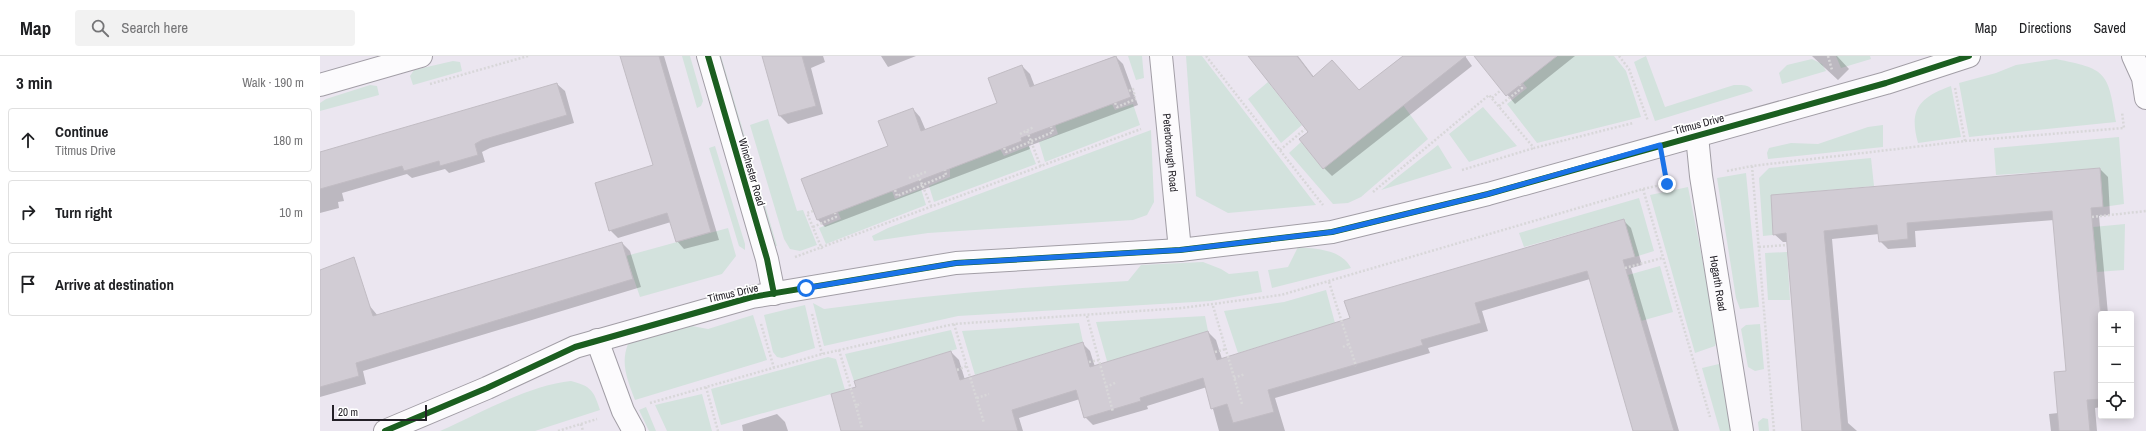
<!DOCTYPE html>
<html lang="en">
<head>
<meta charset="utf-8">
<style>
	body { margin:0; font-family:"Archivo Narrow",sans-serif; background:#f2f2f2; color:#202124 }
	.controls { position:absolute; right:12px; bottom:12px; display:grid; overflow:hidden; border-radius:4px; box-shadow:0 2px 10px #0003 }
	.controls button { width:36px; height:36px; display:grid; place-items:center; padding:0; border:0; border-bottom:1px solid #e0e0e0; background:#fff; color:#202124; font:20px sans-serif }
	.scale { position:absolute; left:12px; bottom:10px; width:95px; box-sizing:border-box; padding-left:4px; border:2px solid #232027; border-top:0; font-size:11px; line-height:14px; white-space:nowrap; color:#232027; -webkit-text-stroke:3px #fff; paint-order:stroke }
	.stop { position:absolute; width:12px; height:12px; margin:-9px; border:3px solid #1a73e8; border-radius:50%; background:#fff }
	.stop.end { background:#1a73e8; border-color:#fff; box-shadow:0 1px 4px #0008 }
	.list { margin:0; padding:0; list-style:none }
	h2 { display:flex; justify-content:space-between; align-items:center; height:52px; margin:0; padding:0 16px; font-size:17px }
	h2 small { font-size:13px; font-weight:400; color:#757577 }
	.list li { display:grid; grid-template-columns:26px 1fr auto; gap:12px; align-items:center; box-sizing:border-box; height:64px; margin:0 8px 8px; padding:0 8px; border:1px solid #e0e0e0; border-radius:4px }
	.list b { display:block; font-size:15px; white-space:nowrap }
	.list p { margin:0; font-size:13px; white-space:nowrap; color:#757577 }
	.list em { font-size:13px; font-style:normal; color:#757577 }
	.icon { flex:none; width:22px; height:22px; fill:none; stroke:currentColor; stroke-width:2; stroke-linecap:round; stroke-linejoin:round }
	.map { position:relative; flex:none; width:1826px; height:375px; overflow:hidden }
	header { display:flex; align-items:center; gap:24px; box-sizing:border-box; height:56px; padding:0 20px; background:#fff; border-bottom:1px solid #e0e0e0 }
	header strong { font-size:19px }
	nav { display:flex; gap:22px; margin-inline-start:auto; font-size:14px }
	.search { width:280px; height:36px; background:#f2f2f2; display:flex; align-items:center; gap:10px; box-sizing:border-box; padding:0 14px; border-radius:4px; color:#757577; font-size:15px }
	main { display:flex }
	aside { flex:1; background:#fff }
	.map>svg:first-child { display:block }
</style>
</head>
<body>
<header>
<strong>Map</strong>
<div class="search"><svg class="icon" aria-label="search" viewBox="0 0 24 24"><circle cx="10" cy="10" r="6"/><path d="M15 15l6 6"/></svg>Search here</div>
<nav><a>Map</a><a>Directions</a><a>Saved</a></nav>
</header>
<main>
<aside>
<h2>3 min<small>Walk · 190 m</small></h2>
<ul class="list">
<li><svg class="icon" aria-label="ahead" viewBox="0 0 24 24"><path d="M12 20V5M6 11l6-6 6 6"/></svg><div><b>Continue</b><p>Titmus Drive</p></div><em>180 m</em></li>
<li><svg class="icon" aria-label="right" viewBox="0 0 24 24"><path d="M7 20v-9h11M14 6l5 5-5 5"/></svg><div><b>Turn right</b></div><em>10 m</em></li>
<li><svg class="icon" aria-label="arrive" viewBox="0 0 24 24"><path d="M6 21V4h12l-3 4 3 4H6"/></svg><div><b>Arrive at destination</b></div></li>
</ul>
</aside>
<div class="map">
<svg width="1826" height="375" viewBox="0 0 1826 375">
	<rect width="100%" height="100%" fill="#ebe6f0"/>
	<path fill="#d3e2dd" d="M 362,0 L 370,0 L 383,45 L 381,50 L 377,52 Z
		M 396,0 L 401,0 L 457,190 L 451,190 Z
		M 808,0 L 822,0 L 824,22 L 816,24 Z
		M 866,0 L 882,0 L 996,149 L 908,157 L 876,140 Z
		M 1237,0 L 1294,0 L 1306,15 L 1321,61 L 1217,87 L 1187,48 L 1207,32 L 1203,27 Z
		M 1326,0 L 1345,51 L 1414,29 C 1422,29 1429,28 1433,35 L 1335,65 L 1314,6 Z
		M 1516,0 L 1550,0 L 1551,3 L 1521,12 Z
		M 1492,3 L 1502,8 L 1506,15 L 1462,28 L 1459,17 L 1467,9 Z
		M 1736,3 C 1786,13 1788,15 1796,66 L 1649,81 L 1639,27 L 1676,17 L 1696,9 Z
		M 133,5 L 140,6 L 142,15 L 93,29 L 90,20 L 94,14 Z
		M 948,26 L 982,69 L 961,87 L 928,43 Z
		M 50,29 L 57,30 L 59,39 L 0,55 L 0,47 L 6,43 Z
		M 1631,30 L 1641,81 L 1598,87 C 1588,52 1601,41 1631,30 Z
		M 792,48 L 795,54 L 813,48 L 820,69 L 725,106 L 719,86 L 738,78 L 735,69 Z
		M 1083,49 L 1108,83 L 1041,141 L 1028,147 L 1013,148 L 969,97 L 981,86 L 1003,113 Z
		M 1163,51 L 1197,90 L 1149,106 L 1129,78 Z
		M 448,63 L 477,155 L 483,154 L 497,189 L 480,195 L 470,193 L 464,183 L 430,69 Z
		M 1563,69 L 1563,91 L 1448,103 L 1447,97 L 1449,92 L 1471,87 L 1498,88 L 1548,71 Z
		M 831,74 L 834,146 L 827,159 L 813,164 L 608,177 L 554,185 L 552,180 L 568,172 Z
		M 1799,81 L 1804,148 L 1783,151 L 1780,112 L 1676,119 L 1674,92 Z
		M 1118,89 L 1132,112 L 1061,134 Z
		M 395,90 L 425,188 L 425,194 L 419,190 L 389,92 Z
		M 709,90 L 716,108 L 614,146 L 609,130 L 630,121 L 630,112 L 680,93 L 684,100 Z
		M 1551,102 L 1554,130 L 1451,139 L 1453,179 L 1443,180 L 1439,122 L 1449,112 Z
		M 1426,117 L 1439,251 L 1420,253 L 1416,242 L 1397,122 Z
		M 1368,131 L 1398,282 L 1395,290 L 1375,297 L 1330,139 Z
		M 601,133 L 606,149 L 506,188 L 499,172 L 521,163 L 518,156 L 572,135 L 575,143 Z
		M 1319,142 L 1334,195 L 1315,201 L 1304,163 L 1204,191 L 1199,177 Z
		M 1805,168 L 1804,214 L 1777,216 L 1773,171 Z
		M 408,172 L 416,200 L 402,218 L 320,241 L 306,200 Z
		M 978,191 C 997,193 1021,193 1031,212 L 952,232 L 948,214 L 968,211 Z
		M 1467,196 L 1470,244 L 1448,244 L 1445,197 Z
		M 883,206 L 901,213 L 909,218 L 938,215 L 942,236 L 891,245 L 638,260 L 504,290 L 493,247 L 504,253 C 605,239 706,231 808,225 L 821,209 Z
		M 1340,210 L 1353,256 L 1321,265 L 1308,219 Z
		M 1006,234 L 1015,267 L 918,297 L 904,255 L 964,246 Z
		M 485,249 L 495,292 L 462,302 L 457,301 L 453,296 L 444,259 Z
		M 433,259 L 447,304 L 315,344 C 308,325 300,308 308,288 L 372,270 L 388,273 Z
		M 885,260 L 888,275 L 791,305 L 787,305 L 776,266 Z
		M 759,267 L 763,286 L 655,319 L 642,275 Z
		M 1440,268 L 1444,313 L 1435,315 L 1428,311 L 1421,273 L 1426,269 Z
		M 631,274 L 637,293 L 534,325 L 525,298 Z
		M 508,301 L 516,303 L 525,334 L 401,369 L 391,333 Z
		M 1399,308 L 1402,312 L 1413,375 L 1400,375 L 1382,312 Z
		M 251,325 C 271,330 274,335 280,354 L 215,375 L 120,375 C 159,358 209,329 251,325 Z
		M 382,338 L 392,375 L 347,375 L 335,349 Z
		M 326,351 L 336,375 L 329,375 L 319,354 Z
		M 1443,362 L 1448,363 L 1449,375 L 1439,375 L 1438,366 Z"/>
	<path fill="#0003" d="M 301,0 L 344,0 L 399,184 L 364,193 L 357,185 L 351,166 L 298,182 L 290,174 L 334,110 Z
		M 443,0 L 503,0 L 505,6 L 491,12 L 503,58 L 468,68 L 460,60 Z
		M 561,0 L 596,0 L 568,11 Z
		M 795,0 L 803,8 L 818,49 L 709,90 L 710,93 L 505,171 L 497,163 L 569,91 L 593,53 L 600,61 L 606,75 L 678,48 L 702,10 L 710,18 L 715,31 Z
		M 929,0 L 978,0 L 994,21 L 1039,35 L 1083,0 L 1145,0 L 1152,10 L 1012,120 L 1004,112 L 989,76 Z
		M 1167,0 L 1255,0 L 1195,48 L 1160,6 Z
		M 1492,0 L 1517,0 L 1529,13 L 1518,24 Z
		M 237,28 L 245,35 L 254,67 L 170,92 L 162,96 L 165,106 L 129,117 L 125,113 L 92,122 L 87,118 L 22,137 L 24,145 L 18,146 L 19,152 L 0,157 L 0,97 Z
		M 1780,113 L 1788,121 L 1790,159 L 1779,160 L 1788,258 L 1781,258 L 1781,351 L 1775,352 L 1777,375 L 1731,375 L 1729,358 L 1738,357 L 1747,316 L 1734,164 L 1595,175 L 1596,191 L 1568,193 L 1560,185 L 1559,178 L 1512,183 L 1528,367 L 1537,375 L 1483,375 L 1468,186 L 1463,186 L 1454,178 Z
		M 1303,164 L 1311,172 L 1322,209 L 1311,212 L 1359,375 L 1314,375 L 1270,223 L 1162,255 L 1168,275 L 1108,292 L 1110,297 L 955,342 L 965,375 L 899,375 L 887,331 L 827,350 L 828,353 L 773,369 L 765,361 L 760,343 L 699,362 L 703,375 L 522,375 L 537,331 L 631,296 L 639,304 L 645,324 L 762,287 L 770,295 L 775,311 L 888,276 L 896,284 L 902,303 L 1031,263 Z
		M 302,187 L 310,195 L 321,231 L 43,315 L 46,328 L 0,341 L 0,291 L 49,249 L 58,260 Z
		M 457,358 L 465,366 L 468,375 L 423,375 L 422,369 Z"/>
	<path fill="#d1ccd4" stroke="#c1bcc3" d="M 300,0 L 339,0 L 391,176 L 356,186 L 347,157 L 289,175 L 275,127 L 333,109 Z
		M 442,0 L 482,0 L 496,50 L 459,60 Z
		M 796,0 L 811,41 L 701,82 L 702,85 L 497,164 L 481,123 L 568,90 L 558,65 L 593,52 L 601,75 L 677,47 L 668,22 L 702,9 L 710,31 Z
		M 928,0 L 977,0 L 993,21 L 1012,4 L 1039,34 L 1083,0 L 1146,0 L 1003,113 L 979,83 L 988,76 Z
		M 1154,0 L 1237,0 L 1186,40 Z
		M 237,27 L 247,59 L 162,84 L 155,88 L 158,99 L 120,110 L 119,105 L 84,115 L 82,110 L 0,133 L 0,96 Z
		M 1780,112 L 1783,151 L 1771,152 L 1781,261 L 1781,343 L 1767,344 L 1770,375 L 1739,375 L 1734,316 L 1746,315 L 1732,155 L 1587,167 L 1588,183 L 1559,186 L 1557,169 L 1504,175 L 1522,375 L 1482,375 L 1466,177 L 1453,179 L 1451,139 Z
		M 1304,163 L 1315,201 L 1303,204 L 1354,375 L 1313,375 L 1267,215 L 1155,247 L 1161,267 L 1101,284 L 1103,289 L 948,334 L 954,356 L 913,367 L 907,348 L 891,353 L 883,322 L 820,342 L 821,345 L 764,362 L 756,334 L 692,354 L 698,375 L 521,375 L 511,338 L 536,331 L 534,325 L 631,295 L 640,324 L 763,286 L 770,311 L 888,275 L 897,304 L 1030,262 L 1024,245 Z
		M 302,186 L 313,223 L 36,307 L 39,320 L 0,331 L 0,214 L 34,201 L 53,260 Z"/>
	<g fill="none" stroke-linecap="round" stroke-linejoin="round">
		<g stroke="#a29ea6" stroke-width="24">
			<g id="minor">
				<path d="M 388,0 L 447,203 L 454,238"/>
				<path id="s1" d="M 841,0 L 860,194"/>
				<path d="M 1813,0 L 1823,22 L 1826,42"/>
				<path d="M 0,29 L 101,0"/>
				<path id="s2" d="M 1377,80 L 1381,120 L 1422,375"/>
				<path d="M 277,284 L 303,355 L 314,375"/>
				<path d="M 65,375 L 167,332 L 255,291 L 432,241 L 636,207 L 860,194 L 1012,176 L 1168,138 L 1566,27 L 1649,0"/>
			</g>
		</g>
		<path stroke="#d8d7d9" stroke-width="2.5" stroke-dasharray="2 2" stroke-linecap="butt" d="M 886,0 L 1003,149
			M 1299,0 L 1309,13 L 1328,65
			M 1508,0 L 1512,14
			M 110,28 L 208,0
			M 1635,32 L 1645,85
			M 809,35 L 813,33 L 815,41
			M 1172,42 L 1181,34
			M 795,47 L 797,51 L 816,43
			M 1179,50 L 1202,32 L 1200,29
			M 707,75 L 721,111
			M 700,78 L 714,71
			M 684,92 L 686,96 L 733,76 L 731,71
			M 960,94 L 985,73
			M 1432,110 L 1454,375
			M 1142,114 L 1214,92
			M 1407,115 L 1432,110 L 1645,85 L 1804,72 L 1802,56
			M 1345,116 L 1347,128
			M 598,119 L 612,152
			M 589,122 L 606,116
			M 1323,133 L 1390,361
			M 575,134 L 577,140 L 626,119 L 625,114
			M 1053,136 L 1169,39 L 1214,92 L 1313,67
			M 493,155 L 487,157 L 502,193
			M 1772,161 L 1826,155
			M 493,171 L 516,161 L 515,157
			M 1439,191 L 1467,189
			M 475,201 L 821,73
			M 1305,212 L 1342,202
			M 1009,226 L 1036,310
			M 893,250 L 922,348
			M 492,258 L 502,298
			M 767,260 L 793,356
			M 441,268 L 454,312
			M 634,268 L 664,367
			M 1023,291 L 1029,288
			M 519,294 L 536,350 L 541,347
			M 895,296 L 906,293
			M 769,306 L 779,304
			M 637,314 L 647,310
			M 914,322 L 925,318
			M 386,331 L 398,375
			M 786,331 L 797,326
			M 657,342 L 669,338
			M 330,347 L 502,298 L 634,268 L 862,252 L 961,239 L 1323,133 L 1354,126
			M 536,350 L 542,372
			M 261,368 L 263,375
			M 238,375 L 277,363"/>
		<use href="#minor" stroke="#fcfbfd" stroke-width="22"/>
		<g stroke="#fff" stroke-width="8">
			<path id="cycleway" d="M 388,0 L 447,203 L 454,238
				M 65,375 L 167,332 L 255,291 L 432,241 L 636,207 L 860,194 L 1012,176 L 1168,138 L 1566,27 L 1649,0"/>
		</g>
		<use href="#cycleway" stroke="#1b5e20" stroke-width="6"/>
	</g>
	<g fill="none" stroke-linecap="round" stroke-linejoin="round">
		<path stroke="#1a73e8" stroke-width="5" d="M 486,232 L 636,207 L 860,194 L 1012,176 L 1168,138 L 1340,89 L 1347,128"/>
	</g>
	<g text-anchor="middle" stroke-width="3.5" stroke-linejoin="round" paint-order="stroke">
		<g font-size="11" fill="#232027" stroke="#fff">
			<text transform="translate(1379 68) rotate(-15)" y="4">Titmus Drive</text>
			<text dy="4" stroke="none"><textPath href="#s1" startOffset="97">Peterborough Road</textPath></text>
			<text transform="translate(432 116) rotate(74)" y="4">Winchester Road</text>
			<text dy="4" stroke="none"><textPath href="#s2" startOffset="149">Hogarth Road</textPath></text>
			<text transform="translate(413 237) rotate(-13)" y="4">Titmus Drive</text>
		</g>
	</g>
</svg>
<div class="controls">
<button>+</button>
<button>−</button>
<button><svg class="icon" aria-label="locate" viewBox="0 0 24 24"><circle cx="12" cy="12" r="6"/><path d="M12 2v4M12 18v4M2 12h4M18 12h4"/></svg></button>
</div>
<div class="scale">20 m</div>
<div class="stop" style="left:486px;top:232px"></div>
<div class="stop end" style="left:1347px;top:128px"></div>
</div>
</main>
</body>
</html>
